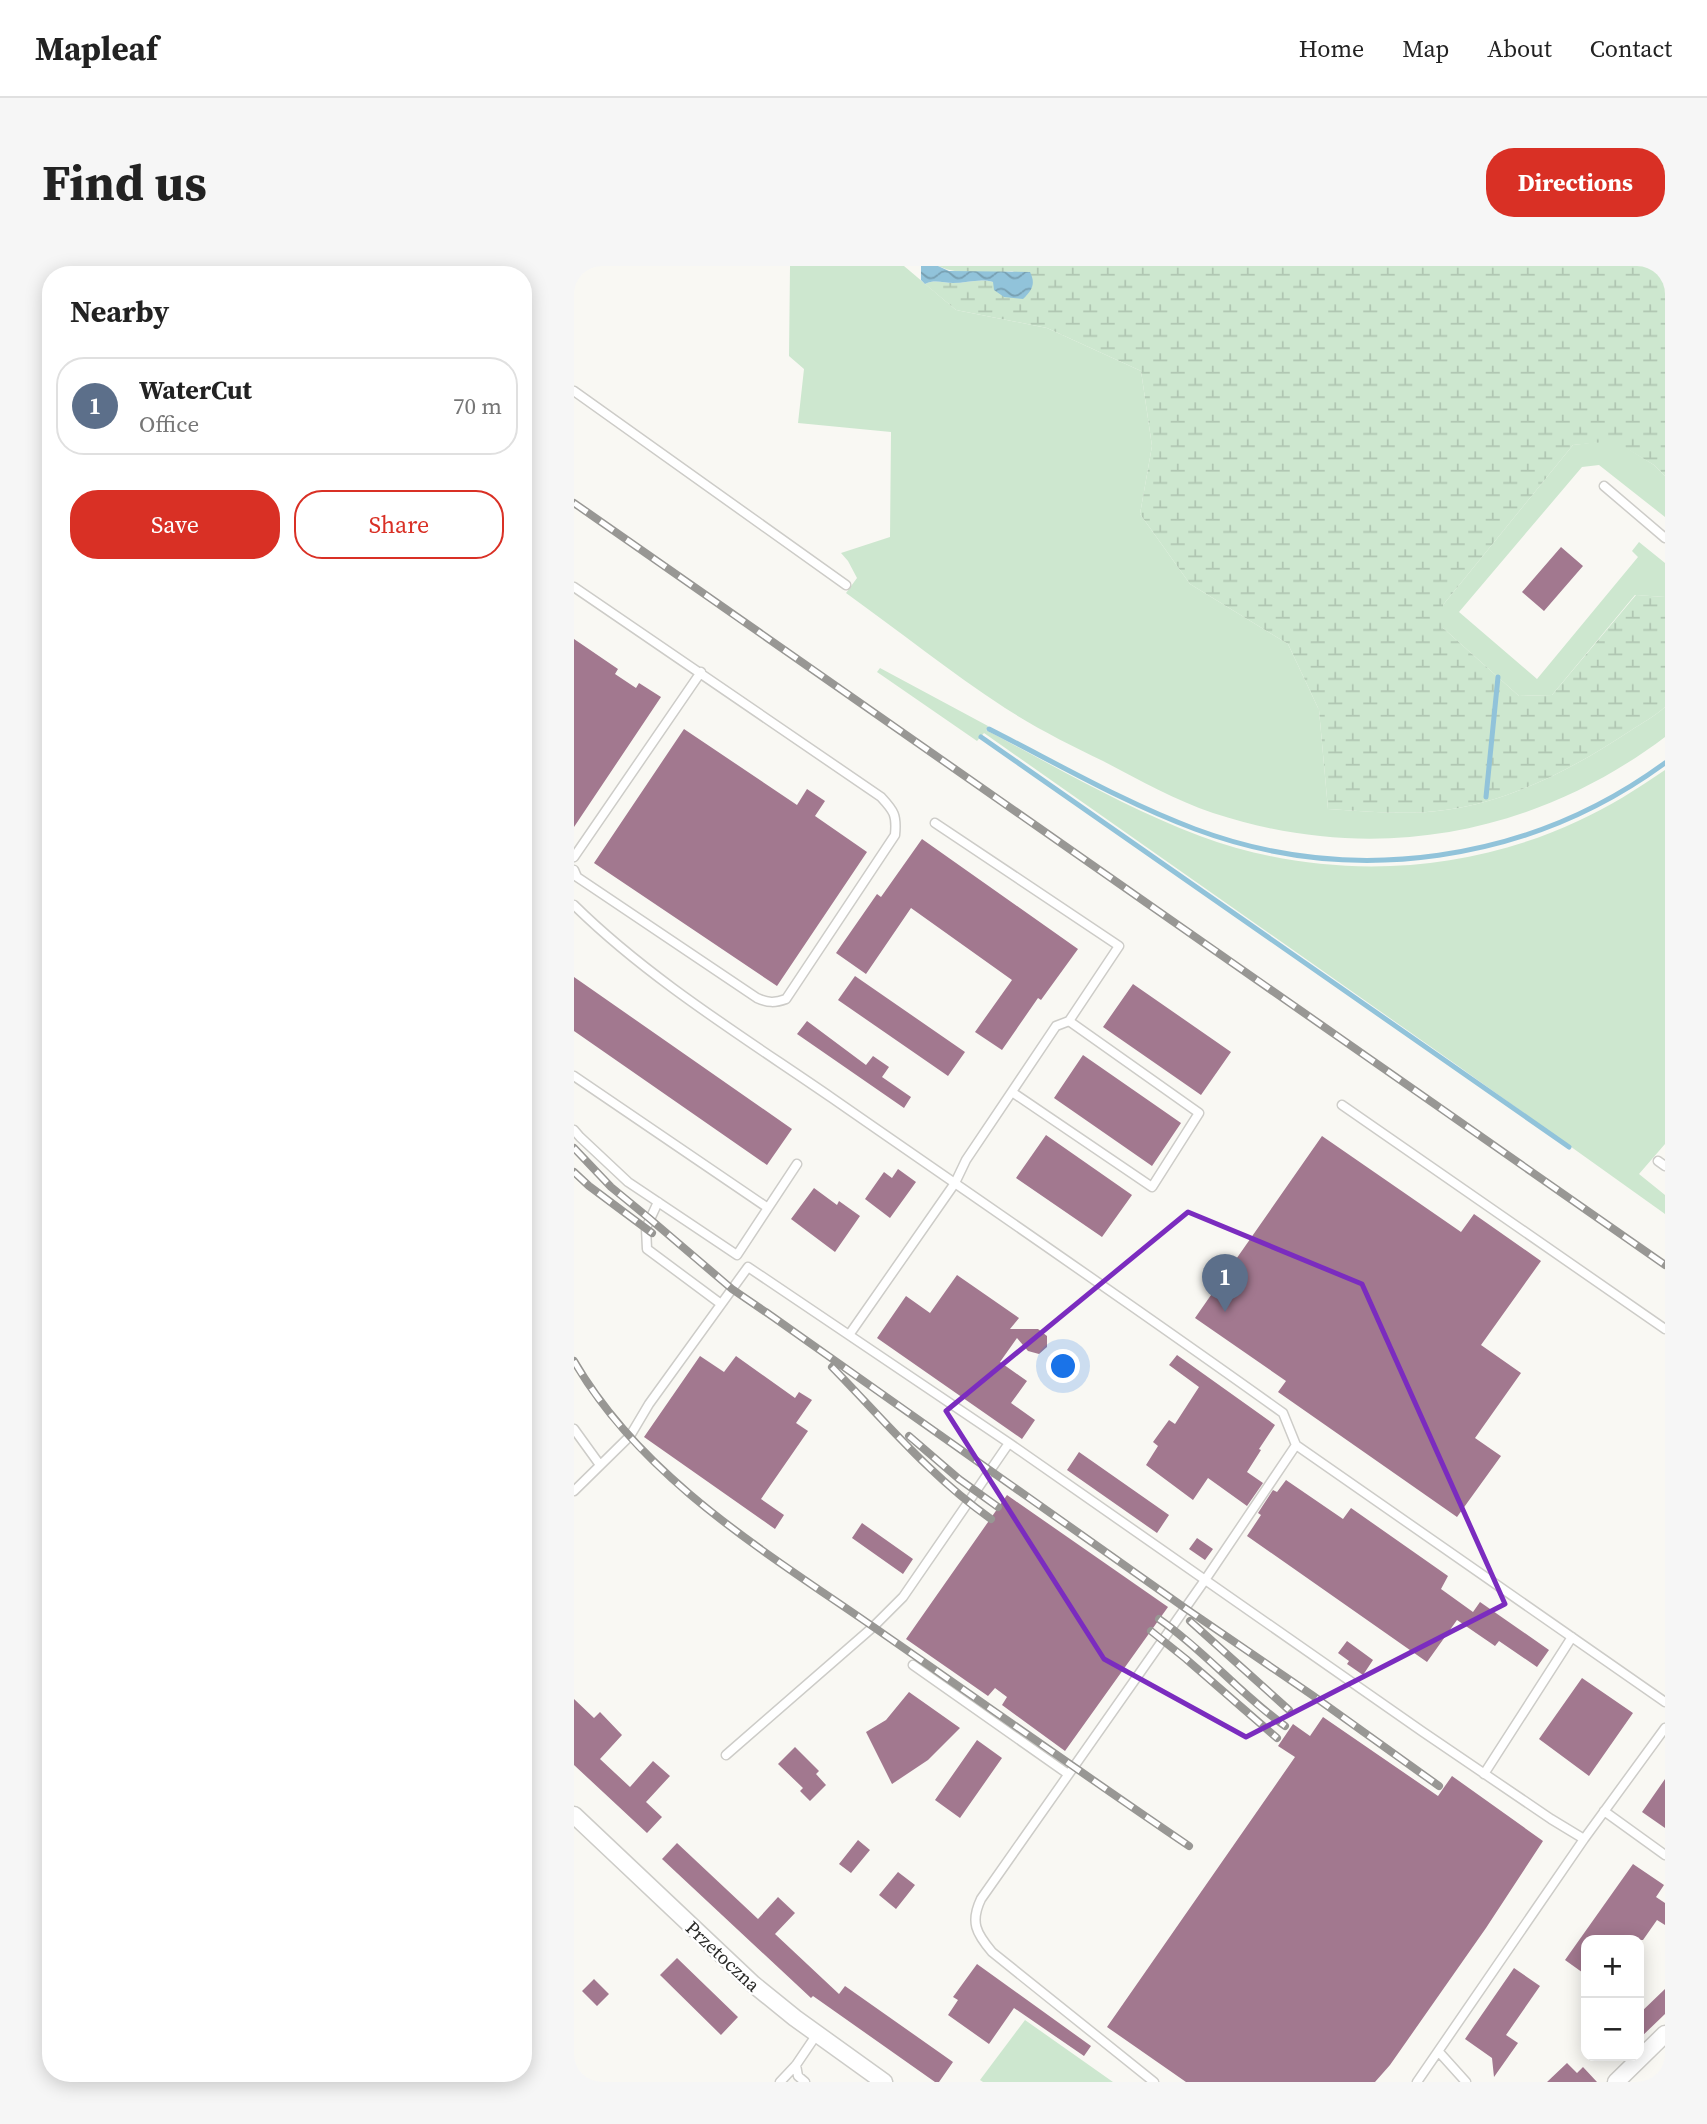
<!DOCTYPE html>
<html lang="en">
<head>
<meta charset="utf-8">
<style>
	body { margin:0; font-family:"Source Serif 4",serif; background:#f6f6f6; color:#222 }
	.controls { position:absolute; right:21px; bottom:21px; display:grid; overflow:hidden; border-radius:14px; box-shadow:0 4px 18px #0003 }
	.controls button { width:63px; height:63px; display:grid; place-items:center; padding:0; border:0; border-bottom:2px solid #e0e0e0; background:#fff; color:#222; font:35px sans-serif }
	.you { position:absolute; left:490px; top:1101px; width:24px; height:24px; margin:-18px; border:5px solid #fff; border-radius:50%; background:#1a73e8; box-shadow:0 0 0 10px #1a73e833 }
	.badge { display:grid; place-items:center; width:46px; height:46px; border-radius:50%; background:#d93025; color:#fff; font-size:23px; font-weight:700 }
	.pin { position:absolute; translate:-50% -58px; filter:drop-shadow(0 2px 4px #0008) }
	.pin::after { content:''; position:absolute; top:37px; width:24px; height:21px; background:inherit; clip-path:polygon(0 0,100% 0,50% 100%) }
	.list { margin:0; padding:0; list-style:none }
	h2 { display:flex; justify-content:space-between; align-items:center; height:91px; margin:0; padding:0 28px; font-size:30px }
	h2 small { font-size:23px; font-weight:400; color:#767676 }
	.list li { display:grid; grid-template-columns:46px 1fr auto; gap:21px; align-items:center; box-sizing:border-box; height:98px; margin:0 14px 14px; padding:0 14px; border:2px solid #e0e0e0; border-radius:28px }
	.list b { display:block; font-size:26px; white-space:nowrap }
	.list p { margin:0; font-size:23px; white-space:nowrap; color:#767676 }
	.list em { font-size:23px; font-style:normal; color:#767676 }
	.actions { display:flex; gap:14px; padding:21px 28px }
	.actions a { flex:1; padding:16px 0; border:2px solid #d93025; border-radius:28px; text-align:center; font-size:24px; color:#d93025 }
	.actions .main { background:#d93025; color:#fff }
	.map { position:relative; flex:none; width:1091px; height:1816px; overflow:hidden; border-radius:28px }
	header { display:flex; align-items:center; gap:42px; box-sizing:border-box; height:98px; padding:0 35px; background:#fff; border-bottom:2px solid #e0e0e0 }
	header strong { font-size:33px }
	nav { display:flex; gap:38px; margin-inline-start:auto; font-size:24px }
	.intro { display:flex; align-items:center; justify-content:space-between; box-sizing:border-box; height:168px; padding:0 42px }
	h1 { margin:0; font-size:49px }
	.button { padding:18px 32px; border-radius:28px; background:#d93025; color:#fff; font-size:24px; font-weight:700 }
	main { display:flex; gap:42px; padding:0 42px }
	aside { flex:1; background:#fff; border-radius:28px; box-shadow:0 4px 18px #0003 }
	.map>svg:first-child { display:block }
</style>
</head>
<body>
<header>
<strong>Mapleaf</strong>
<nav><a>Home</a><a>Map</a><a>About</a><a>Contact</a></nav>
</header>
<div class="intro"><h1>Find us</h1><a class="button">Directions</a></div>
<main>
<aside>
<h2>Nearby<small></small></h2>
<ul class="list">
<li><span class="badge" style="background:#5c6f8a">1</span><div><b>WaterCut</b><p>Office</p></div><em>70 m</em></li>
</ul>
<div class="actions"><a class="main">Save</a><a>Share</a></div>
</aside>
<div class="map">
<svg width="1091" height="1816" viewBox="0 0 1091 1816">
	<defs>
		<pattern id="wetland-marsh" width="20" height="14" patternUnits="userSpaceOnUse" patternTransform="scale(1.75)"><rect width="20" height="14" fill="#cde7cf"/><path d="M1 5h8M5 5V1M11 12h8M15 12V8" fill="none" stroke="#b0c6b2"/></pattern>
		<pattern id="water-waves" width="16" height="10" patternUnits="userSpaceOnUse" patternTransform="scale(1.75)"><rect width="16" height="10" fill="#91c3da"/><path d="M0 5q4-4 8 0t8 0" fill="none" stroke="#779fb1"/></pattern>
	</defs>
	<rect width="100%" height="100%" fill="#f9f8f3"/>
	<path fill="#cde7cf" d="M 216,0 L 330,0 L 382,44 L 473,62 L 567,105 L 578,180 L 566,248 L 616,318 L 714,378 L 745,444 L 754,543 C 793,545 833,550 871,544 C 938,535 1000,502 1056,465 C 1068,457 1081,450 1091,441 L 1091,471 C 958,571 798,599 639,547 C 601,534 565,514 529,495 C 496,479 462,462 431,442 C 376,406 325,365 272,327 L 283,312 L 274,295 L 267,287 L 316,271 L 317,166 L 224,157 L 230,103 L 215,90 Z
		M 1040,174 L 1080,199 L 1091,210 L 1091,251 L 1025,199 L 1008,201 L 885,346 L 963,413 L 1064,291 L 1058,285 L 1065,276 L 1091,297 L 1091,331 L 1061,329 L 978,429 L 945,430 L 869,362 L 869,339 L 999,179 Z
		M 306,402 L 414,460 L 412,464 C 482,501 552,542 626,570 C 747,615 887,610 1004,555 C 1035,541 1063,523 1091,504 L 1091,878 L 1065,908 L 1091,929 L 1091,948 L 877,795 L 410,467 L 403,475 L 303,406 Z
		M 451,1754 L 539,1816 L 409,1816 L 406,1814 Z"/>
	<path fill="url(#wetland-marsh)" d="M 364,0 L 1091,0 L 1091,210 L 1080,199 L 1040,175 L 999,179 L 869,339 L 869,362 L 945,430 L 978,429 L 1062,329 L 1091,331 L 1091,441 C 1081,450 1068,457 1056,465 C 1000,502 938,535 871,544 C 832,550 792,545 754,543 L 745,444 L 714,378 L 616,318 L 566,248 L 578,180 L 567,105 L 473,62 L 382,44 L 351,18 C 361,13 369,17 379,17 C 393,17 406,12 419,16 L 440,5 C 415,7 386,10 364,0 Z"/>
	<path fill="url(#water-waves)" d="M 347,0 L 364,0 L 375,5 L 456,6 C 462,18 458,24 449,33 L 430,31 L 420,24 L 419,16 C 406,12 393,17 379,17 C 369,17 361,13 351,18 L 347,14 Z"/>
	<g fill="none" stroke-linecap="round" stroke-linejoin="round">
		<path stroke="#91c3da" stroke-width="5" d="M 415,463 C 482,497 551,537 621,563 C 779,622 956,596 1091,497
			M 407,471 L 995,881
			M 912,531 L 924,411"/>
	</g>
	<path fill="#a2788f" d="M 987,281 L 1009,300 L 970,345 L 948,326 Z
		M 0,373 L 44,403 L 41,408 L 62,422 L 65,417 L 87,431 L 0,561 Z
		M 110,463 L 223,539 L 233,523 L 251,535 L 241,550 L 293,586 L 203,720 L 20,597 Z
		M 348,573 L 504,683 L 467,734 L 464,732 L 428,784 L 401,766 L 438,714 L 337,642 L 292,708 L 262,687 L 303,628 L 307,631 Z
		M 281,710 L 391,786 L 374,810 L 264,734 Z
		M 0,711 L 218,863 L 193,899 L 0,765 Z
		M 559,718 L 657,786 L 627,829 L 529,761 Z
		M 233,755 L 292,799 L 299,790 L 315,801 L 308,811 L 337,831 L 330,842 L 223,768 Z
		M 509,789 L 607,857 L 578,900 L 480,832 Z
		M 472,869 L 558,929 L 528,971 L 442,912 Z
		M 748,870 L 887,966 L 900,948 L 967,995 L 907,1079 L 947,1107 L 901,1172 L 927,1190 L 883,1251 L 704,1126 L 712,1115 L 621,1052 Z
		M 324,903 L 342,916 L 316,952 L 291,933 L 310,906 L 318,912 Z
		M 240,922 L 263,939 L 265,935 L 286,950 L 261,986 L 217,953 Z
		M 383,1009 L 445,1052 L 436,1063 L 464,1063 L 473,1070 L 473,1081 L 465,1088 L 454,1085 L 443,1072 L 426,1096 L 453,1115 L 437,1137 L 461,1154 L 448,1173 L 303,1072 L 332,1030 L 356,1047 Z
		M 603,1089 L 701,1159 L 685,1183 L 687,1184 L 673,1206 L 689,1217 L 673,1240 L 634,1212 L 619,1234 L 572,1199 L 584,1180 L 579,1176 L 595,1154 L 601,1158 L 625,1121 L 595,1099 Z
		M 126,1090 L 150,1106 L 162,1090 L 221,1132 L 225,1126 L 238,1134 L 222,1157 L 234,1165 L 187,1233 L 210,1249 L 201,1263 L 70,1171 Z
		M 505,1186 L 595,1249 L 583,1267 L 493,1204 Z
		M 712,1214 L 769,1253 L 777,1242 L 874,1310 L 867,1323 L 899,1346 L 906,1336 L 975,1384 L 963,1401 L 925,1375 L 921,1380 L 883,1354 L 853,1396 L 673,1270 L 687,1249 L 684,1247 L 699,1224 L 703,1226 Z
		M 433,1229 L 594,1341 L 491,1485 L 428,1439 L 433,1431 L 421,1422 L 414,1430 L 332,1373 Z
		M 288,1257 L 339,1293 L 329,1308 L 278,1272 Z
		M 623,1272 L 639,1283 L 631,1294 L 615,1283 Z
		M 773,1375 L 799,1394 L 789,1409 L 773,1398 L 775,1395 L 764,1387 Z
		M 1008,1412 L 1059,1447 L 1015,1510 L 965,1473 Z
		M 335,1426 L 386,1462 L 354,1494 L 318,1518 L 292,1466 L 312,1454 Z
		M 0,1433 L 20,1452 L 26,1446 L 48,1469 L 26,1493 L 56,1521 L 79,1495 L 96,1510 L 72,1536 L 88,1551 L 73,1567 L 0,1499 Z
		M 749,1451 L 864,1530 L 878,1510 L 969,1575 L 912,1662 L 816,1799 L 801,1816 L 612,1816 L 533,1761 L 721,1491 L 704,1480 L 719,1458 L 736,1470 Z
		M 403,1474 L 428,1492 L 386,1552 L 361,1534 Z
		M 221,1481 L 245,1505 L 242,1508 L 252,1519 L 236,1535 L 226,1525 L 229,1522 L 204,1498 Z
		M 1091,1513 L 1091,1562 L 1068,1546 Z
		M 284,1574 L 296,1584 L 277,1607 L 265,1598 Z
		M 103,1577 L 184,1653 L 204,1631 L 221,1647 L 201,1668 L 265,1728 L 271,1720 L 379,1796 L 365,1816 L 361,1816 L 239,1730 L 237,1732 L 88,1593 Z
		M 1059,1598 L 1090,1619 L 1082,1631 L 1091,1637 L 1091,1659 L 1083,1654 L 1069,1674 L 1012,1674 L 1012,1709 L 991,1694 Z
		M 324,1606 L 341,1619 L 322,1643 L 305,1629 Z
		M 103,1692 L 164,1751 L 147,1769 L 86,1709 Z
		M 403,1698 L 517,1780 L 510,1790 L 440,1742 L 415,1778 L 374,1749 L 384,1734 L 379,1731 Z
		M 940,1702 L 966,1720 L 932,1769 L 944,1777 L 920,1811 L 918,1792 L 891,1773 Z
		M 20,1713 L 35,1728 L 23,1740 L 8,1725 Z
		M 1091,1723 L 1091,1748 L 1065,1773 L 1065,1748 Z
		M 993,1797 L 1003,1807 L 1009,1801 L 1023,1816 L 973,1816 Z"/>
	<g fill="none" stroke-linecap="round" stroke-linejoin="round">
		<g stroke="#cdccc8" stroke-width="11">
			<path id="service" d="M 0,125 L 272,319
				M 1030,220 L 1091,272
				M 0,321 L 307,531 C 320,545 323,549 321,569 L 212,733 C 201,737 194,737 183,732 L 3,611 L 0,604
				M 0,591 L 127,406
				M 0,639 C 75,713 171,772 258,832 C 409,937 560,1040 709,1147 L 722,1179 L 1091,1436
				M 0,810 L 194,942
				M 438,826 L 578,921 L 625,847 L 495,755
				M 768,839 L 1091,1063
				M 0,864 L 6,871 L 54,916 L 163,989 L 223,898
				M 1084,895 L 1091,900
				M 84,936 L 72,962 L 73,983 L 147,1038
				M 275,1069 L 381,917 L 392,894 L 482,760 L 495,755 L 545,680 L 361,557
				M 0,1163 L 26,1199
				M 0,1225 L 56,1170 L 75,1138 L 174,1001 L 435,1177 L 849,1466 L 977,1553 L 1010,1573
				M 339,1399 L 494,1508
				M 152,1489 L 299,1361 L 329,1331 L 435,1177
				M 910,1508 L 998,1371
				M 1030,1545 L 1091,1589
				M 865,1786 L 892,1816
				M 222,1799 L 224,1810 L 231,1816
				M 206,1816 L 222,1799 L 243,1768
				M 580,1816 L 418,1686 C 402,1667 396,1656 407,1633 L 631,1314 L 722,1179
				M 843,1816 L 1010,1573 L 1091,1462"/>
		</g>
		<g stroke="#cdccc8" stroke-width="19">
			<path id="minor" d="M 0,1549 L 179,1718 L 221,1752 L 310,1816
				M 1042,1816 L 1091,1768"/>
		</g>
		<use href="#service" stroke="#fff" stroke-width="8"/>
		<use href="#minor" stroke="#fff" stroke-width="16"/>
		<g stroke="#989794" stroke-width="8">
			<path id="rail" d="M 0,237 L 1091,999
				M 0,882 L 37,921 L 76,953 L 158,1023 L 199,1051
				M 0,906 L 15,920 L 78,967
				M 192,1046 L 611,1342 L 738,1429 L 865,1520
				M 0,1095 C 70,1216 200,1291 311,1369 C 412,1439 513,1511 615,1580
				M 258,1101 C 309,1153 356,1210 417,1253
				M 335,1170 L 385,1213 L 424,1241
				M 585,1353 C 631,1385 666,1428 711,1460
				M 616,1355 L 715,1444
				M 577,1365 L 612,1393 L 703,1472"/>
		</g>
		<use href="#rail" stroke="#fff" stroke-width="5" stroke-dasharray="16" stroke-linecap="butt"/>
	</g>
	<path fill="none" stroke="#7b2cbf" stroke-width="5" stroke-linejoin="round" d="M 614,946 L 788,1018 L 931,1338 L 672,1471 L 530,1393 L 372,1145 Z"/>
	<g text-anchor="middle" stroke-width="5" stroke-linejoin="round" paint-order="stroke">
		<g font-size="19" fill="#2a2a28" stroke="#fff">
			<text transform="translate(149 1690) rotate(43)" y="7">Przetoczna</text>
		</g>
	</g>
</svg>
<div class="controls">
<button>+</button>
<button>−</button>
</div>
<div class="you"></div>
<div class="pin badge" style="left:651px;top:1046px;background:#5c6f8a">1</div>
</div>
</main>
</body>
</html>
